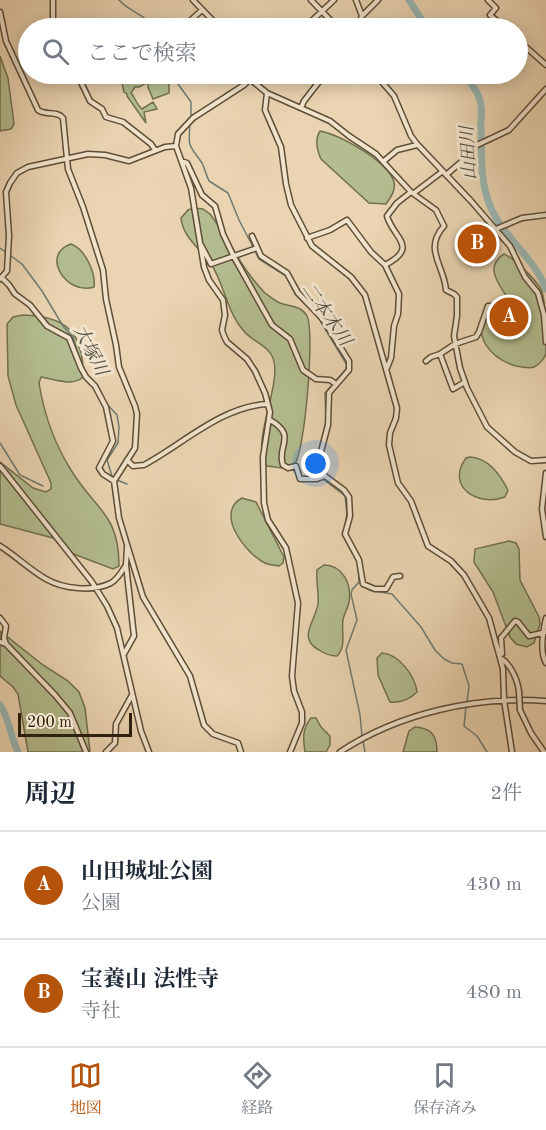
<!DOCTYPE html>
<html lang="ja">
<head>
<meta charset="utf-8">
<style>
	body { margin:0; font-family:"Old Standard TT","Noto Serif JP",serif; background:#f6f6f7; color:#1f2937 }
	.scale { position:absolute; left:18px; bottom:15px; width:114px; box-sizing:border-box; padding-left:6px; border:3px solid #312210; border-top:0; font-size:16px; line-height:21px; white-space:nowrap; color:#312210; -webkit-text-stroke:4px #f1e3cc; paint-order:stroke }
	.you { position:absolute; left:316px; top:464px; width:21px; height:21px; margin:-15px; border:4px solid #fff; border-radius:50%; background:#1a73e8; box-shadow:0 0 0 9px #1a73e833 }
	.badge { display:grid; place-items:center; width:39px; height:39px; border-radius:50%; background:#b45309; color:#fff; font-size:20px; font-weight:700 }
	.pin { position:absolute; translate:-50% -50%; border:3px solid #fff; box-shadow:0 2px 6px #0006 }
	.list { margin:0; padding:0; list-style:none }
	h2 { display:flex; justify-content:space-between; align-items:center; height:78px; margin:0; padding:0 24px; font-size:26px }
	h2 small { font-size:20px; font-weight:400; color:#747a83 }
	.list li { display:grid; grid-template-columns:39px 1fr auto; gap:18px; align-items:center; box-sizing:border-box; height:108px; padding:0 24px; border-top:2px solid #e0e1e3 }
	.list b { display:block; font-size:22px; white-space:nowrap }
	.list p { margin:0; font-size:20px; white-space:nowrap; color:#747a83 }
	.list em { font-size:20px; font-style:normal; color:#747a83 }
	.icon { flex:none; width:33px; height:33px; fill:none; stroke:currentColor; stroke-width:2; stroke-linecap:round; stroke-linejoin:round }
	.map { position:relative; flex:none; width:546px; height:752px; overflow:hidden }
	.search { position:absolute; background:#fff; box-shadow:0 3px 15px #0003; left:18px; right:18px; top:18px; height:66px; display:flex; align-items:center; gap:15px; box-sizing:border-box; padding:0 21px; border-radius:33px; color:#747a83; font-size:22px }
	.sheet { height:294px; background:#fff }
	nav { display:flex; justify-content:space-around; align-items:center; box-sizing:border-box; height:84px; border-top:2px solid #e0e1e3; background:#fff; font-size:16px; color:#747a83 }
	nav a { display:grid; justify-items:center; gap:3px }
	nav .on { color:#b45309 }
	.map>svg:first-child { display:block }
</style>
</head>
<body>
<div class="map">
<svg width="546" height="752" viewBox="0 0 546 752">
	<rect width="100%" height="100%" fill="#ead4b1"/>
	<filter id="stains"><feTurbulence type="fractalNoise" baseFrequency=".00333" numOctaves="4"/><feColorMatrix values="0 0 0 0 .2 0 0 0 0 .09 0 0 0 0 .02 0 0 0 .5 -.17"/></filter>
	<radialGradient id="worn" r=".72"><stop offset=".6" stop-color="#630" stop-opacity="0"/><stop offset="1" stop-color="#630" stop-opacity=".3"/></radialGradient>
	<path fill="#b3bd8f" stroke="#727050" stroke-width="1.5" d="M 0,56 L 8,78 L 14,124 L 11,129 L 0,131 Z
		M 120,74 L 141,74 L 145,84 L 139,87 L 135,87 L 131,93 C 136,99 136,104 142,109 L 153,102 L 157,109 L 144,112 L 146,123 L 127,96 L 127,94 L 124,92 Z
		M 147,74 L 169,74 L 169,93 L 153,99 L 148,87 Z
		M 320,131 C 340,135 388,161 394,182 C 396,190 391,197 386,204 L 369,203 L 321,159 C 317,150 314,140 320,131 Z
		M 194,208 L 203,209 L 210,214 C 229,239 242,270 265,293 C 269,296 275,301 280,303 C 290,307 301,305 307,316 C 315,331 305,454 294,465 C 287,470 275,467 267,466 C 249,444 283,384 273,358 C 268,345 251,341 243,330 C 227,312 224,283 211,264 C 200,248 183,238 181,218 L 188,210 Z
		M 71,244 C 85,249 96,273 94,287 C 66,296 40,254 71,244 Z
		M 504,254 C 515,259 535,279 541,289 C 546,299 546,342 546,353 C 545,358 539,365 534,367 C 529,369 521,367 516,366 C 492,359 469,335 489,311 C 502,308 505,313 510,324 L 515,323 C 514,314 512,307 508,299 C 500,285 483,267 504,254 Z
		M 23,315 C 67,316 84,333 83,377 C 73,387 54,379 41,377 L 39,383 C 44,414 54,443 71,470 C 95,510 119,513 119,566 L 113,569 L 71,553 L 53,538 L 0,524 L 0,462 L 33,488 L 46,492 L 51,489 L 51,483 L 16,405 L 8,376 L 7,324 L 13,317 Z
		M 470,457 C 489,458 500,475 508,490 L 505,497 C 478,507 445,487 466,458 Z
		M 242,498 L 256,502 L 284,557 L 283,563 L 279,566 C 275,565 269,565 265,563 C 246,554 214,513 242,498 Z
		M 509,541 L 516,543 L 519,549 L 520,580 L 539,617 L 540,624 L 534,643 L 527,647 L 516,644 L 510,637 L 493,592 L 474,562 L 475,549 Z
		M 324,565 C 343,565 352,585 349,602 C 348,608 344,614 343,620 C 341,632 347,646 337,656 C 330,656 325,654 319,650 C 297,638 315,622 318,604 C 319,593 316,582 317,570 Z
		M 0,631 L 43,665 L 68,681 L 79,692 L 85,708 L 90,752 L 28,752 L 18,694 L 13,687 L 0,676 Z
		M 382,653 C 399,654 415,676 417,692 C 410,699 400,703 390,702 L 378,675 L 377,658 Z
		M 311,718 L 316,718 L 321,727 L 330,736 L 330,745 L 326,752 L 305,752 C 303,739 302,729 311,718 Z
		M 415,727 C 432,728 437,736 437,752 L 403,752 L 409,731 Z"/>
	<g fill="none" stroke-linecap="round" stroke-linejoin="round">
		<path stroke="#6f7b72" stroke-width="1.5" d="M 119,0 C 131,13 145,14 155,28
			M 176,74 L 178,84 L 191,102 L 191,119
			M 190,124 C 188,149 189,144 202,163 C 205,169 206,175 209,181 L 228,193 L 239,220 L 253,247
			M 0,248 L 22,264 L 42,291 L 63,326 L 73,337 L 80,361
			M 255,251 L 259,259 L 286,276 L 295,294 L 310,309
			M 316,314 L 347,365 L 346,369 L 325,393 L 326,423 L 315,464 L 321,475
			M 92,380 L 98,386 L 101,393
			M 106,403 L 117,415 L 119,427 L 118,443 L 107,460 L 112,476
			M 0,443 L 20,475 L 43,486
			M 323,479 L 345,496 L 347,514 L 343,536 L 358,563 L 359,582
			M 117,480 L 127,484
			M 358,583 L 352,590 L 351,594 L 357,620 L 346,650 L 360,715 L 362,736
			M 359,583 L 369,590 L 392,594 L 421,627 L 435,650 L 444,659 L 452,663 L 462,664 L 469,686 L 467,702
			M 466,706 L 464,726 L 477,736 L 487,752
			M 363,741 L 365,752"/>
		<path stroke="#99b7b3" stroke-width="7" d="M 409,0 L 427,28
			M 464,74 C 469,81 475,88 479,97 C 484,110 480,116 481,128 C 482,151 480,175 487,197 C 497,234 533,254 546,289
			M 0,705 C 10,719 10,737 18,752"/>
		<g stroke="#5f4e38" stroke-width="7">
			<path id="minor" d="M 53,0 L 53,28
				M 193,0 L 220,28
				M 311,0 L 338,28
				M 356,0 L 362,16
				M 488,0 L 496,8 L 490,15 L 505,28
				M 0,12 L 6,41 L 38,110 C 45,116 57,110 63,118 L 68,169 L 83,207 L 103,270 L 106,299 L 116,345 L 119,367 L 135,406 L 137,414 L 135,448 L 114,481 L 119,518 L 143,597 L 190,676 L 204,725 L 213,734 L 238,743 L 241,752
				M 182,28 L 202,10
				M 304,28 L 334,0
				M 357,28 L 362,16 L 378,0
				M 518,40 L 546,65
				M 77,74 L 90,101 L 102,109 L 106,117 L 123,122 L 151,144 L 155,150
				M 248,74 L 250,79 L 267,93 L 330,121 L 349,136 L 376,154 L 411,192 L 436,210 L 444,226 C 423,249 444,265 446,290 L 454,294 L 457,297 L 457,316 L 454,336 L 460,368 L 467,388 L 487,427 L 515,452 L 531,461 L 546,460
				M 255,74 L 244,85 L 193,118 L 178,134 L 176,146 L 191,188 L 204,267 L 209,280 L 223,300 L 225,315 L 222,330 L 224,336 L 227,342 L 247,359 L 255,371 L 265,393 L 270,412 L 263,457 L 264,503 L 268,520 L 286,548 L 298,603 L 292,676 L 294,691 L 302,712 L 302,723 L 290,752
				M 375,74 L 394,96 L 411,136 L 417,144 L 471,201 L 510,246 L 525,277 L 538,293 L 544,315 L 546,342
				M 267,93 L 265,110 L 281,147 L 286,184 L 291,205 L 312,246 L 351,277 L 365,295 L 397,408 L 396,418 L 390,433 L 389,445 L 398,483 L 411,501 L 428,546 L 451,561 L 464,575 L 489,618 L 503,669 L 504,700 L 512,752
				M 301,108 L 304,101 L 325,74
				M 384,161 L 397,150 L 417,145
				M 184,162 L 187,163 L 202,195 L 215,206 L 223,234 L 234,257 L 272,325 L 290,339 L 303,370 L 316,379 L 330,380 L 336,384
				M 446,175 L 460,163 L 475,146 L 509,130 L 546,89
				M 414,193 L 443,171
				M 496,229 L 522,218 L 546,215
				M 252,236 L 261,256 L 287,273 L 298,293 L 322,318 L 349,361 L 349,370 L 329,393 L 328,425 L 318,463 L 325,476 L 344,490 L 349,497 L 350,516 L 345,534 L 359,560 L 363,584 L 375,589 L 386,589 L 393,577 L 400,576
				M 307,238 L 330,230 L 347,220 L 371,252 L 385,265
				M 201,245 L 211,264 L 257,248
				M 2,278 L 9,285 L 15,294 L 30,305 L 47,326 L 69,338 L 81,368 L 86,377 L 95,386 L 106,407 L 113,441 L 99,468 L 103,474 L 114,481
				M 0,279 L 7,271 L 9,236 L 6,192 L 10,183 L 17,173 L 28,167 L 88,154 L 105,155 L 129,161 L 165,147 L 176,146
				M 426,361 L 431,357 L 440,354
				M 387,368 L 391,358 L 394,326 L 398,314 L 399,294 L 385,265 C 420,247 393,238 387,216 L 397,203 L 411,192
				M 465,382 L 453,389 L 440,354 L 455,344 L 476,337 L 479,332 L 488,306 L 493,306 L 496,325 L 499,324 L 500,315
				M 270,420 C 298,436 276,446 283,465 L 288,468 L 296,466 L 300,479 L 317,479 L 325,476
				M 127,460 L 133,466 L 144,465 C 183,444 222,406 268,404
				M 0,466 L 92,582 L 107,606 L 117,628 L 141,731 L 149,752
				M 546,473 L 542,509 L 546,537
				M 0,546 C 16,556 30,570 46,579 C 63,589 93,592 111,583 C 118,579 122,571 126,565
				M 0,618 L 6,626 L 4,638 L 6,644
				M 546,618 C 543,631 539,651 546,663
				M 0,642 L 6,644 L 55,695 L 70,713 L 86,752
				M 124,654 L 134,636 L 126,565 L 127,547
				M 502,654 L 501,638 L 515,621 L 518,622 L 529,636 L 546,632
				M 502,659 C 511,665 518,681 519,692
				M 520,710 L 531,733 L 544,752
				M 106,752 L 115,743 L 116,724 L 132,695
				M 340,752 C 399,713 476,696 546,701"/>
		</g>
		<use href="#minor" stroke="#f1e3cc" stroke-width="4"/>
		<g stroke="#5f4e38" stroke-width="7" stroke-linecap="butt">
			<path id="minor-bridge" d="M 519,692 L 520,710"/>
		</g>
		<use href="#minor-bridge" stroke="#f1e3cc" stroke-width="4"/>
	</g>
	<g text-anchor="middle" stroke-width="6" stroke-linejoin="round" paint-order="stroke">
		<g font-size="18" font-style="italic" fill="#504f41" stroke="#f1e3cc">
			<text transform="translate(468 153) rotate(-93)" y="6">山田川</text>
			<text transform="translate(327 314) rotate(55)" y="6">二本木川</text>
			<text transform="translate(91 350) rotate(63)" y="6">大塚川</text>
		</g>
	</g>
	<rect width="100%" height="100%" filter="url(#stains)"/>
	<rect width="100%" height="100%" fill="url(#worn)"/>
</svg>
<div class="scale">200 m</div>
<div class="you"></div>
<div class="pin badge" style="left:509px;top:317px">A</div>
<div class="pin badge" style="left:477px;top:244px">B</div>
<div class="search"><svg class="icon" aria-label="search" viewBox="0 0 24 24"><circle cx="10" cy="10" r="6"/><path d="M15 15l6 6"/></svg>ここで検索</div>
</div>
<section class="sheet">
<h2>周辺<small>2件</small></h2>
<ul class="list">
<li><span class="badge">A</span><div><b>山田城址公園</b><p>公園</p></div><em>430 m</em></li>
<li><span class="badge">B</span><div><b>宝養山 法性寺</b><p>寺社</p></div><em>480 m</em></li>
</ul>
</section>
<nav>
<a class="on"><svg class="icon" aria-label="map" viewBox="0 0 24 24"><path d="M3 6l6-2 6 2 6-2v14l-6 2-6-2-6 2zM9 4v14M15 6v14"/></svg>地図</a>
<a><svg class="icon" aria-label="directions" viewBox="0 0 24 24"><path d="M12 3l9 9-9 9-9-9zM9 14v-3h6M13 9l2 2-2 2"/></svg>経路</a>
<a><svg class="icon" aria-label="saved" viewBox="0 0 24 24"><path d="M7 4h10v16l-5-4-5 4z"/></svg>保存済み</a>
</nav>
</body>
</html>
